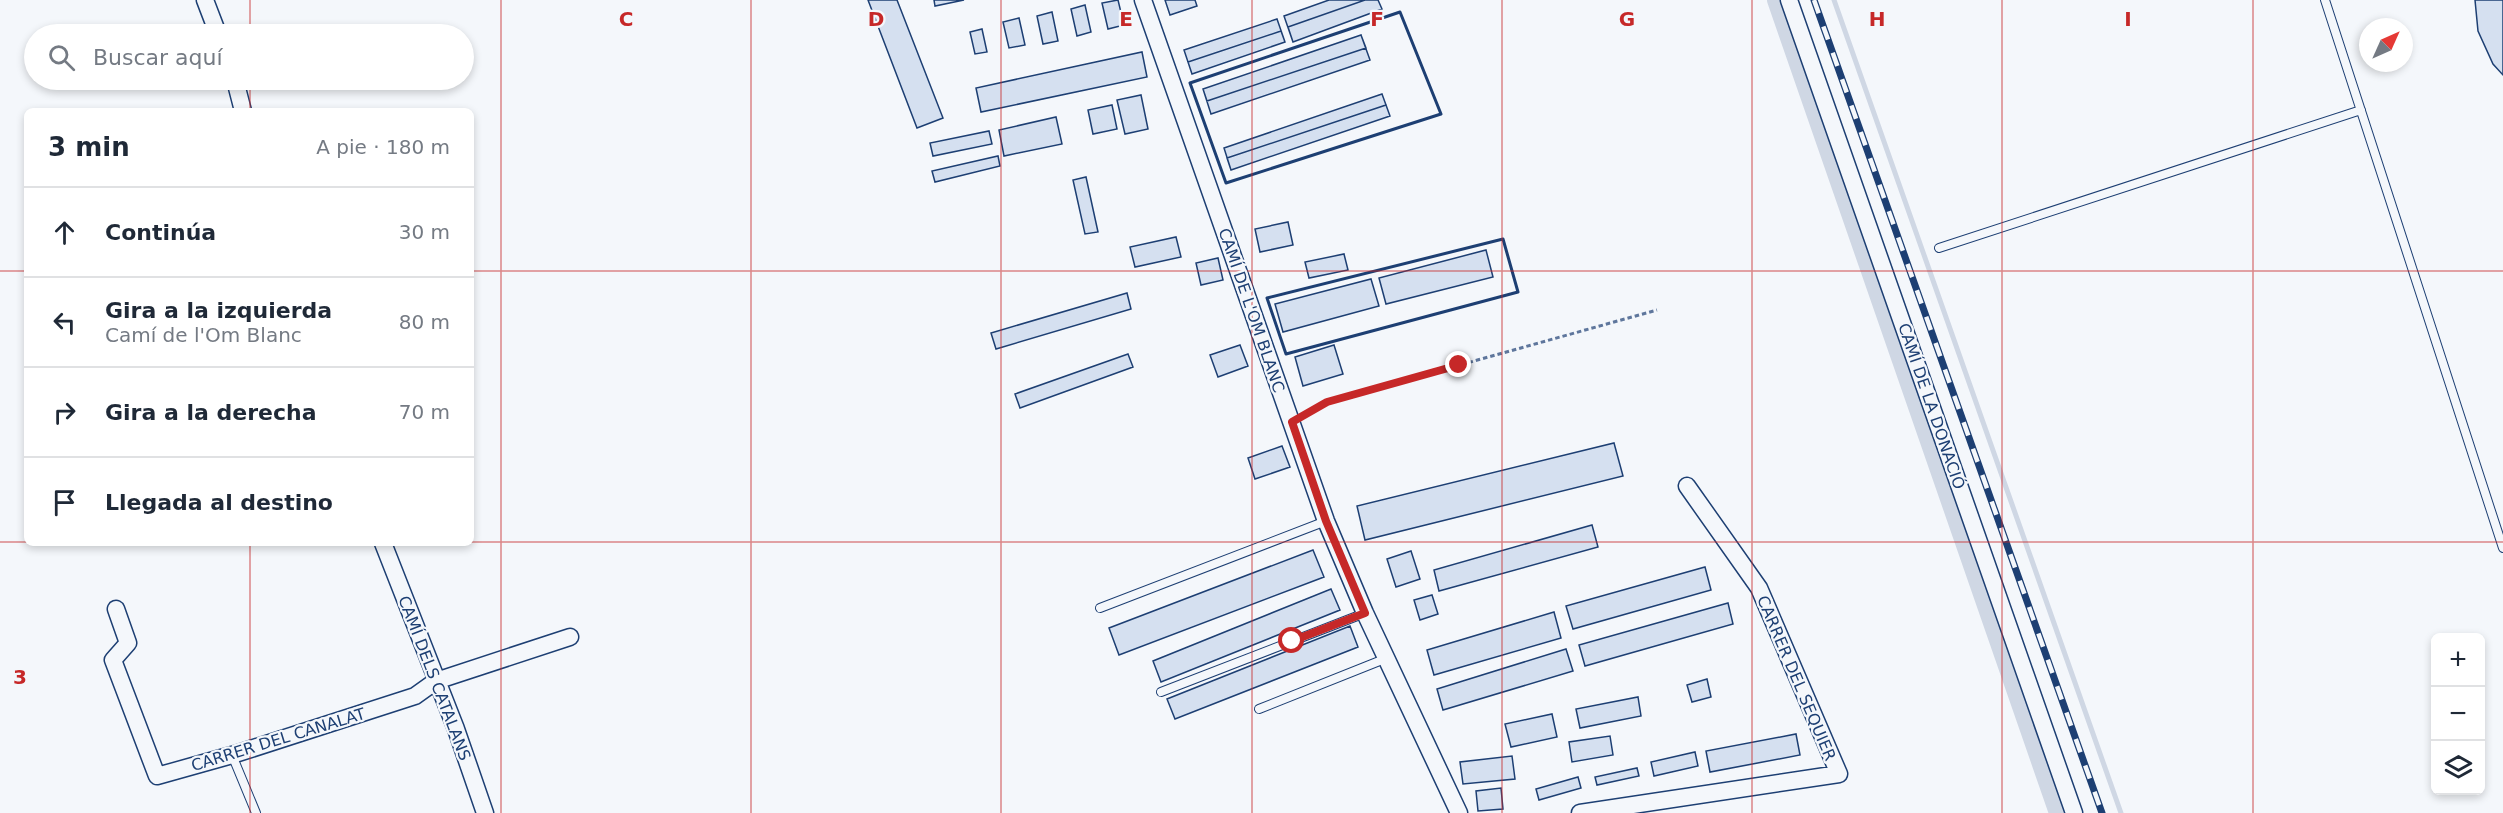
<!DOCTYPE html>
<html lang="es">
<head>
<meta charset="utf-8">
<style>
	body { margin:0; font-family:"DejaVu Sans",sans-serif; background:#f2f2f3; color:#1f2937 }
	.controls { position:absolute; right:18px; bottom:18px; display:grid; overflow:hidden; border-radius:9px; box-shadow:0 3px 9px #0003 }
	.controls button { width:54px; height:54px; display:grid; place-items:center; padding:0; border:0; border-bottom:2px solid #e0e1e3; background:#fff; color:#1f2937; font:30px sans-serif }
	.compass { position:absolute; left:2359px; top:18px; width:54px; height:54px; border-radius:50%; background:#fff; box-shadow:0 3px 9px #0003; rotate:45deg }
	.stop { position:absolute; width:18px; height:18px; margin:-14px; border:4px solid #c62828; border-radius:50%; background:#fff }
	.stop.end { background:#c62828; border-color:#fff; box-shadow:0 2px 6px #0008 }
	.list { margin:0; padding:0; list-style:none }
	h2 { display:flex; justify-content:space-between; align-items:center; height:78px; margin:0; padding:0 24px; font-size:26px }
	h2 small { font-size:20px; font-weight:400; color:#747a83 }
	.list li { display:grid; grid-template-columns:39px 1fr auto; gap:18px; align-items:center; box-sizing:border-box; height:90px; padding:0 24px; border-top:2px solid #e0e1e3 }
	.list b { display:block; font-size:22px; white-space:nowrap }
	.list p { margin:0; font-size:20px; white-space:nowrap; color:#747a83 }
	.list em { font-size:20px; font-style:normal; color:#747a83 }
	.icon { flex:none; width:33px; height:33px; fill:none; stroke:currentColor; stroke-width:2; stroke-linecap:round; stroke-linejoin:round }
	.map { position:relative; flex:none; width:2503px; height:813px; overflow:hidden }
	.search { position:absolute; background:#fff; box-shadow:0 3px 9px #0003; left:24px; top:24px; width:450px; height:66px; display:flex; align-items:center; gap:15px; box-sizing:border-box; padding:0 21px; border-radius:33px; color:#747a83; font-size:22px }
	.panel { position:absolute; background:#fff; box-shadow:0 3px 9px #0003; left:24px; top:108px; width:450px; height:438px; border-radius:9px }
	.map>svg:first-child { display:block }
</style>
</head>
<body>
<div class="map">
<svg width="2503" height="813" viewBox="0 0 2503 813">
	<rect width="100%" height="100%" fill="#f4f7fb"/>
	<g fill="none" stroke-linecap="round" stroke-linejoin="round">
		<path stroke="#cfd7e4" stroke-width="5" d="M 1834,0 L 2121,813"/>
		<path stroke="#cfd7e4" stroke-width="20" d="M 1777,0 L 2059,813"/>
	</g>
	<path fill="#d5e0f0" stroke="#1d3f73" stroke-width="1.5" d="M 868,0 L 897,0 L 943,118 L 917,128 Z
		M 934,0 L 964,0 L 935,6 Z
		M 1118,0 L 1124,25 L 1108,29 L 1102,3 Z
		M 1165,0 L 1195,0 L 1197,6 L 1170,15 Z
		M 1329,0 L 1378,0 L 1382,9 L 1293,42 L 1284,16 Z
		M 1365,0 L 1378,0 L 1382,9 L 1293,42 L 1288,27 Z
		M 2475,0 L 2503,0 L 2503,75 L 2493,64 L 2478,31 Z
		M 1085,5 L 1091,32 L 1077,36 L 1071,9 Z
		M 1052,12 L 1058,41 L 1043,44 L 1037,16 Z
		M 1019,18 L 1025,45 L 1009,48 L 1003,22 Z
		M 1277,19 L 1285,42 L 1192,74 L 1184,50 Z
		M 982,29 L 987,52 L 975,54 L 970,32 Z
		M 1281,31 L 1285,42 L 1192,74 L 1188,62 Z
		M 1361,35 L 1366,48 L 1207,101 L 1203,89 Z
		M 1361,35 L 1370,60 L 1211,114 L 1203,89 Z
		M 1142,52 L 1147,77 L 981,112 L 976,88 Z
		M 1382,94 L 1390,116 L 1231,170 L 1224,148 Z
		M 1141,95 L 1148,129 L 1125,134 L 1117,100 Z
		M 1112,105 L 1117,129 L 1093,134 L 1088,110 Z
		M 1386,105 L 1390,116 L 1231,170 L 1227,158 Z
		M 1056,117 L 1062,144 L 1004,156 L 999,130 Z
		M 989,131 L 992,144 L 933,156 L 930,143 Z
		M 998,156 L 1000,166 L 935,182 L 932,171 Z
		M 1086,177 L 1098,232 L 1085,234 L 1073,180 Z
		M 1288,222 L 1293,245 L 1260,252 L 1255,229 Z
		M 1176,237 L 1181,257 L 1135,267 L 1130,247 Z
		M 1486,250 L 1493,277 L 1386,304 L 1379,278 Z
		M 1344,254 L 1348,270 L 1309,278 L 1305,262 Z
		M 1218,258 L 1223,280 L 1201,285 L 1196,263 Z
		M 1371,279 L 1379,306 L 1283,332 L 1275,304 Z
		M 1127,293 L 1131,309 L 996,349 L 991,333 Z
		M 1240,345 L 1248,366 L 1218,377 L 1210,355 Z
		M 1334,345 L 1343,374 L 1303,386 L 1295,357 Z
		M 1128,354 L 1133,367 L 1020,408 L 1015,394 Z
		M 1614,443 L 1623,476 L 1365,540 L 1357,506 Z
		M 1282,446 L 1290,467 L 1255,479 L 1248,458 Z
		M 1592,525 L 1598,547 L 1439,591 L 1434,570 Z
		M 1313,550 L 1324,577 L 1119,655 L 1109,628 Z
		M 1411,551 L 1420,579 L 1396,587 L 1387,559 Z
		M 1705,567 L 1711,590 L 1573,629 L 1566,606 Z
		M 1331,589 L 1340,610 L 1161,682 L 1153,661 Z
		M 1432,595 L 1438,614 L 1420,620 L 1414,600 Z
		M 1728,603 L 1733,624 L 1585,666 L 1579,645 Z
		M 1554,612 L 1561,638 L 1434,675 L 1427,650 Z
		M 1350,626 L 1358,647 L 1175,719 L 1167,699 Z
		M 1566,649 L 1573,671 L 1443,710 L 1437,689 Z
		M 1707,679 L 1711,697 L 1692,702 L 1687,685 Z
		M 1638,697 L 1641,716 L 1580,728 L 1576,709 Z
		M 1552,714 L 1557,737 L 1511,747 L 1505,724 Z
		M 1796,734 L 1800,755 L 1710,772 L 1706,751 Z
		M 1610,736 L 1613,755 L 1572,762 L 1569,742 Z
		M 1695,752 L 1698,766 L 1654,776 L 1651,762 Z
		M 1512,756 L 1515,779 L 1463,784 L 1460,762 Z
		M 1637,768 L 1639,776 L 1597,785 L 1595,777 Z
		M 1578,777 L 1581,788 L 1539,800 L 1536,789 Z
		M 1501,788 L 1503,809 L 1478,811 L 1476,791 Z"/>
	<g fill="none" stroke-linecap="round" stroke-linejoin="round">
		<g stroke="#1d3f73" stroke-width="10">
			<path id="service" d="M 2325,0 L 2503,548
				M 1939,248 L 2361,110
				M 1100,608 L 1326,521
				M 1161,692 L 1365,613
				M 1259,709 L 1387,658
				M 232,755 L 256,813"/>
		</g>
		<g stroke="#1d3f73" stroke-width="19">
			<path id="minor" d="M 205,0 L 218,34
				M 1143,0 L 1326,521 L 1365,613 L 1459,813
				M 1789,0 L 2074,813
				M 235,80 L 243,111
				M 383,543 L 456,729 L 485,813
				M 116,609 L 128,643 L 113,660 L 157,776 L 232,755 L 415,696 L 436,681 L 570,637
				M 1580,813 L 1839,774 L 1759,588 L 1687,486"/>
		</g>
		<path stroke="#5e769c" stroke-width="3" stroke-dasharray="4.5 3" stroke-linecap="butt" d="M 1305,415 L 1327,402 L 1657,310"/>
		<use href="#service" stroke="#f4f7fb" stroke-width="8"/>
		<use href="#minor" stroke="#f4f7fb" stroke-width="16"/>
		<g stroke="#1d3f73" stroke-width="7">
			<path id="rail" d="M 1814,0 L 2102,813"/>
		</g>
		<use href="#rail" stroke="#f4f7fb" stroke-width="4.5" stroke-dasharray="14" stroke-linecap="butt"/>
		<path stroke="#1d3f73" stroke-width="3" d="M 1400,12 L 1441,114 L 1226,183 L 1190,83 Z
			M 1503,239 L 1518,292 L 1286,354 L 1267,298 Z"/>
	</g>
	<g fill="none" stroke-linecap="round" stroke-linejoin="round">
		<path stroke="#c62828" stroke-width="8" d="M 1292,641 L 1365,613 L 1326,521 L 1292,422 L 1327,402 L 1459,365"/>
	</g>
	<path fill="none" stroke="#c62828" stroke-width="1.5" stroke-opacity="0.55" d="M 250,0 L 250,34M 501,0 L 501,813M 751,0 L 751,813M 1001,0 L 1001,813M 1252,0 L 1252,813M 1502,0 L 1502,813M 1752,0 L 1752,813M 2002,0 L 2002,813M 2253,0 L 2253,813M 250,80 L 250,111M 0,271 L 27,271M 471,271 L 2503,271M 0,542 L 27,542M 471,542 L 2503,542M 250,543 L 250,813"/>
	<g text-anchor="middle" stroke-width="4.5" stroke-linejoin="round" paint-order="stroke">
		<g font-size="16" fill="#1d3f73" stroke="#f4f7fb">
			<text transform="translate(1252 310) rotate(71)" y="6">CAMÍ DE L'OM BLANC</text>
			<text transform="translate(1932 406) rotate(71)" y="6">CAMÍ DE LA DONACIÓ</text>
			<text transform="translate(435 678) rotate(69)" y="6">CAMÍ DELS CATALANS</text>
			<text transform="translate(1797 678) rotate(67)" y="6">CARRER DEL SEQUIER</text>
			<text transform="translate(278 739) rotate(-17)" y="6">CARRER DEL CANALAT</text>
		</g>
	</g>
	<g font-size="20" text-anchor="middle" font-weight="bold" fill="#c62828" stroke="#f4f7fb" stroke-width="4.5" stroke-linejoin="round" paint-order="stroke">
		<text x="626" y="26">C</text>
		<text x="876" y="26">D</text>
		<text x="1126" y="26">E</text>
		<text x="1377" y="26">F</text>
		<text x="1627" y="26">G</text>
		<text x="1877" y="26">H</text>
		<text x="2128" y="26">I</text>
		<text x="20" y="684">3</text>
	</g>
</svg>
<div class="controls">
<button>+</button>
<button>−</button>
<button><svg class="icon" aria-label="layers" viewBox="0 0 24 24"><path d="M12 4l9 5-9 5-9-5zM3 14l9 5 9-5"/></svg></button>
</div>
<svg class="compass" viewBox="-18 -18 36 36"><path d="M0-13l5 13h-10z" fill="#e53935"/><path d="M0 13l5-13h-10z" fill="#747a83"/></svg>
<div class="stop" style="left:1292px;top:641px"></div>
<div class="stop end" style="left:1459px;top:365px"></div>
<div class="search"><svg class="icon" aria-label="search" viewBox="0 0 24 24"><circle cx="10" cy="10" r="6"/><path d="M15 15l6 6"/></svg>Buscar aquí</div>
<section class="panel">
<h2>3 min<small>A pie · 180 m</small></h2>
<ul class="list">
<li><svg class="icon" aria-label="ahead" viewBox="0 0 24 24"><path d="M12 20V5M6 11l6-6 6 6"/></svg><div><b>Continúa</b></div><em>30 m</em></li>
<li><svg class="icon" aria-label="left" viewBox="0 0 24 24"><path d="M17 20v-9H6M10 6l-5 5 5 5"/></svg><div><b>Gira a la izquierda</b><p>Camí de l'Om Blanc</p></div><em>80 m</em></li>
<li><svg class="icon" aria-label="right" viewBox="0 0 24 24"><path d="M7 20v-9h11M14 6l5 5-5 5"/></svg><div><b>Gira a la derecha</b></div><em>70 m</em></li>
<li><svg class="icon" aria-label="arrive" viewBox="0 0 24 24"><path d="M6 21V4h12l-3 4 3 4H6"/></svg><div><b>Llegada al destino</b></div></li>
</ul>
</section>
</div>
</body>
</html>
